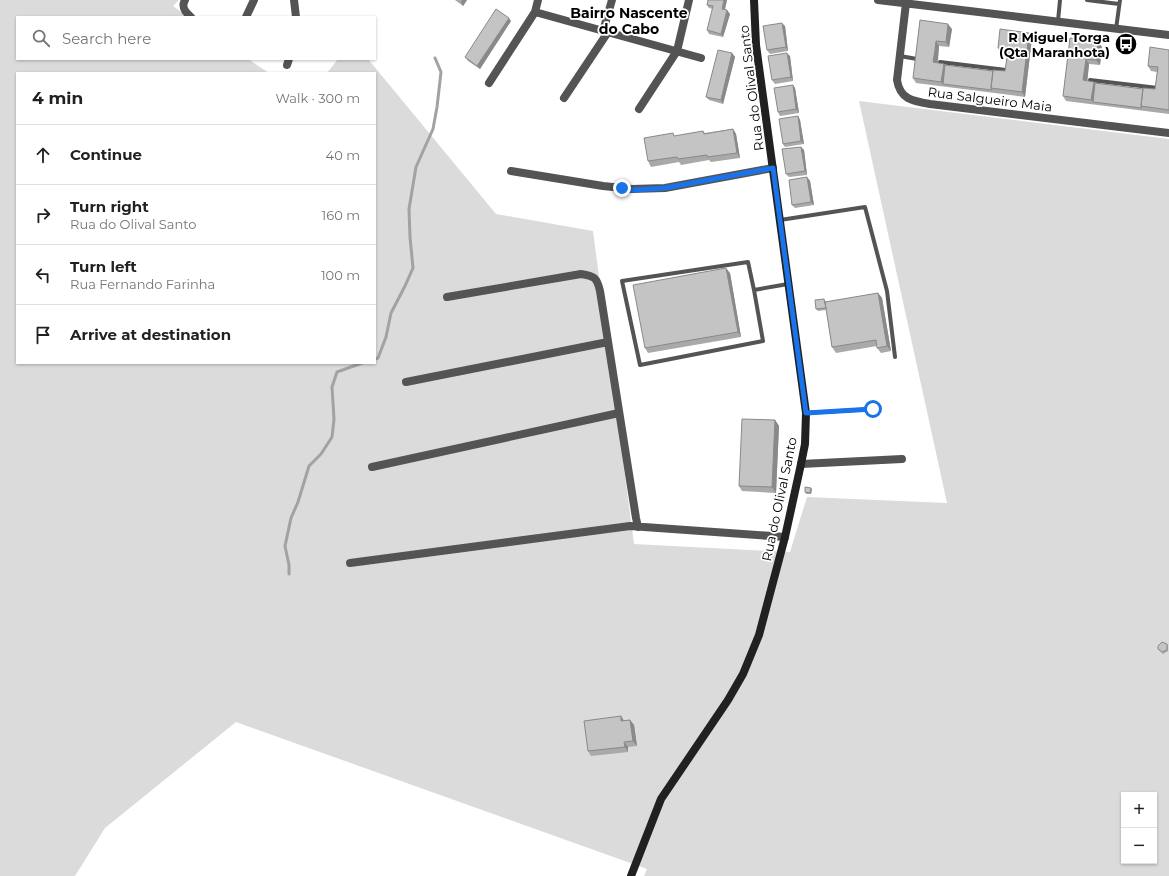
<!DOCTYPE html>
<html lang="en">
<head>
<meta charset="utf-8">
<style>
	body { margin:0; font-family:Montserrat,sans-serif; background:#f6f6f6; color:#202124 }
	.controls { position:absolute; right:12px; bottom:12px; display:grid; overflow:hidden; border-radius:0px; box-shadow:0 1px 3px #0004 }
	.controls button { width:36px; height:36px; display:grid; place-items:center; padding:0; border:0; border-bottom:1px solid #e0e0e0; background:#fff; color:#202124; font:20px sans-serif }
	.stop { position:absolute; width:12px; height:12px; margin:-9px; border:3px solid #1a73e8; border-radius:50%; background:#fff }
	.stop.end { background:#1a73e8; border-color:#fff; box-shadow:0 1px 4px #0008 }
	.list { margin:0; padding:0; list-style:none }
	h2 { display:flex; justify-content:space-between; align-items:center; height:52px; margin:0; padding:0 16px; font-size:17px }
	h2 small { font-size:13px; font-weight:400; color:#757577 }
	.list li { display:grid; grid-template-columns:26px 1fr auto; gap:12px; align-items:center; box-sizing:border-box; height:60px; padding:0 16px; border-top:1px solid #e0e0e0 }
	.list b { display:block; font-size:15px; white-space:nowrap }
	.list p { margin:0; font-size:13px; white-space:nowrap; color:#757577 }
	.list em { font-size:13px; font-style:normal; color:#757577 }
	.icon { flex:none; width:22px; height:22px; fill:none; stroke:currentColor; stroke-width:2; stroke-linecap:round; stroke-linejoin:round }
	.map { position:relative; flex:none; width:1169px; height:876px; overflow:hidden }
	.search { position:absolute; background:#fff; box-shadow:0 1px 3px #0004; left:16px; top:16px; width:360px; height:44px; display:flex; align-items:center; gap:10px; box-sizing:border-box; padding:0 14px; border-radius:0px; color:#757577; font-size:15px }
	.panel { position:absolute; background:#fff; box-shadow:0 1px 3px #0004; left:16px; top:72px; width:360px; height:292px; border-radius:0px }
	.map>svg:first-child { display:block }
</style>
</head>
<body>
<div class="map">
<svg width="1169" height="876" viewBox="0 0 1169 876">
	<rect width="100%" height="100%" fill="#fff"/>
	<path fill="#dbdbdb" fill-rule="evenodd" d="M 0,0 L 179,0 L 173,6 L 188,17 L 17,17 L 17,59 L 248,59 L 269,73 L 17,73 L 17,363 L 375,363 L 375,73 L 327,73 L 338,59 L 368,59 L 496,214 L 593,231 L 634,544 L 790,552 L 807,497 L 947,503 L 859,101 L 1169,139 L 1169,876 L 644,876 L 647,869 L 236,722 L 105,828 L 75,876 L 0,876 ZM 1124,795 L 1154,795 L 1154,861 L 1124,861 Z"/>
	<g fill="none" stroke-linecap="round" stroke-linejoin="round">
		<path stroke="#a2a2a2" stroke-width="3" d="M 375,359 L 378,358 L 386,337 L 391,313 L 405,286 L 413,268 L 410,237 L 409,209 L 416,167 L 433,129 L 437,107 L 441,72 L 435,58
			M 289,574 L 289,565 L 285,546 L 291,518 L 298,502 L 309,466 L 321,454 L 332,437 L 334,419 L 332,387 L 337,372 L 362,363"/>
		<path stroke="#545454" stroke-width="4" d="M 1087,0 L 1119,4
			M 1058,21 L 1060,0
			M 1116,29 L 1120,0
			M 900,56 L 917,59
			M 940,62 L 1006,70
			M 1090,80 L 1158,88
			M 780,220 L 865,207 L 887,291 L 895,357
			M 754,290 L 763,341 L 640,365 L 622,281 L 748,262 L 754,290 L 788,284
			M 806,413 L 873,409"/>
		<path stroke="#545454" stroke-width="8" d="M 185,0 C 181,7 185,12 191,17
			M 294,0 L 296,17
			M 878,0 L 1169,35
			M 906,3 L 897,80 C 900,99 912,101 930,104 L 1169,133
			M 535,12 L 701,58
			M 246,17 L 254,0
			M 603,31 L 612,0
			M 287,65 L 289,59
			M 489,83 L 535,12 L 538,0
			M 564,98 L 608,32
			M 639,109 L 677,51 L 689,0
			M 511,171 L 603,186 L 632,189 L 665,188 L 773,168
			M 447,297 L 581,274 C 595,276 597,278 600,291 L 636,518 L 638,527
			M 406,382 L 608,342
			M 801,464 L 902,459
			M 372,467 L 619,413
			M 350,563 L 630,526 L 785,537"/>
		<path stroke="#212121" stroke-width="8" d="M 631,876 L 661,799 L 728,700 L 743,674 L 759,635 L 785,537 L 801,464 L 805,444 L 806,413 L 756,45 L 754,0"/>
	</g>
	<path fill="#a9a9a9" d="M 455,0 L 467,0 L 463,6 Z
		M 708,0 L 727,0 L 725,10 L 730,14 L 723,37 L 709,34 L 707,30 L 713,9 L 709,8 L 707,5 Z
		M 920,20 L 952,29 L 949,47 L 939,46 L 938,63 L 945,65 L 993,71 L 1005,71 L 1007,54 L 1001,53 L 998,48 L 1032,38 L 1025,97 L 916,83 L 913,78 Z
		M 511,21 L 480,69 L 468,61 L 465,57 Z
		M 785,26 L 788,51 L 770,54 L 767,50 Z
		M 1070,38 L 1098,42 L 1102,47 L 1100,65 L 1089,64 L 1087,81 L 1095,83 L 1143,89 L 1155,89 L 1157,72 L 1151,71 L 1148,66 L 1169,50 L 1169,114 L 1066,101 L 1063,96 Z
		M 732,53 L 735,57 L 723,104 L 709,100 L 706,97 Z
		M 790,56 L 793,81 L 775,84 L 772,80 Z
		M 793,85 L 795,88 L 799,113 L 780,116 L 778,112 Z
		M 798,116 L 800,120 L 804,144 L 785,147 L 783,144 Z
		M 733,129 L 736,134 L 740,158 L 711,162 L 709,160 L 681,165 L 679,162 L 651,167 L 648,161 L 675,136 L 703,131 L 705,133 Z
		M 801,147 L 804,150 L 807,175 L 789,177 L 786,174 Z
		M 807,177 L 810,181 L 814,205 L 795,208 L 792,205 Z
		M 730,273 L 741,337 L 648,353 L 645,348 Z
		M 878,293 L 882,298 L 891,351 L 881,353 L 877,348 L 877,346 L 836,353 L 832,347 L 826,310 L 818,311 L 816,309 L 824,299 L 826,302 Z
		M 775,420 L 779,426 L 776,493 L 742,491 L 739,486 Z
		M 812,489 L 811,494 L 806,494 L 805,492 Z
		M 1167,644 L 1168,646 L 1168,651 L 1163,654 L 1158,649 Z
		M 621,716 L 624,721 L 630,720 L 634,725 L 637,746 L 628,747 L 628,752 L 591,756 L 588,751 Z"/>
	<path fill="#898989" d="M 462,0 L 467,0 L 463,6 L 461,2 Z
		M 724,0 L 727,0 L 724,12 L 722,9 Z
		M 727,10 L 730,14 L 723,37 L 721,34 Z
		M 509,18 L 511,21 L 480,69 L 477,66 Z
		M 782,23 L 785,26 L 788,51 L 786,47 Z
		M 948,24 L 952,29 L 949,47 L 946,42 Z
		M 1029,33 L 1032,38 L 1025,97 L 1022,92 Z
		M 936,41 L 939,46 L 937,67 L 933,62 Z
		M 1098,42 L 1102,47 L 1100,65 L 1096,60 Z
		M 732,53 L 735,57 L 723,104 L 721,100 Z
		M 787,53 L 790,56 L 793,81 L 791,77 Z
		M 1086,59 L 1089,64 L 1087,85 L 1083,80 Z
		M 944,64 L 947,69 L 943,84 L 941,82 Z
		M 1094,82 L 1097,87 L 1093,102 L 1091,100 Z
		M 793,85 L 795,88 L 799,113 L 796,109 Z
		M 798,116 L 800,120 L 804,144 L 801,141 Z
		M 733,129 L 736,134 L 740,158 L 737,153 Z
		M 801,147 L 804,150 L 807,175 L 805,171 Z
		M 807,177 L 810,181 L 814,205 L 811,202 Z
		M 726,268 L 730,273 L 741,337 L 738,332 Z
		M 878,293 L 882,298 L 891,351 L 887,346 Z
		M 775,420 L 779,426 L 776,493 L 772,487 Z
		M 811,488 L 812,489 L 811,494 L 810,493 Z
		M 621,716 L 624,721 L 621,721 Z
		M 630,720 L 634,725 L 637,746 L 633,741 Z
		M 624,742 L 628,747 L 628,752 L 625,747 Z"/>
	<path fill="#c4c4c4" stroke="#898989" d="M 708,0 L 724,0 L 722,9 L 727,10 L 721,34 L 707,30 L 713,6 L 707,5 Z
		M 496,9 L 509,18 L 477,66 L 465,57 Z
		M 920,20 L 948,24 L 946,42 L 936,41 L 935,50 L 933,62 L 944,64 L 941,82 L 913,78 Z
		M 782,23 L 786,47 L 767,50 L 763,26 Z
		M 1000,29 L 1029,33 L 1022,92 L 991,88 L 993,70 L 1005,71 L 1008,50 L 998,48 Z
		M 1070,38 L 1098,42 L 1096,60 L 1086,59 L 1083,80 L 1094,82 L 1091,100 L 1063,96 Z
		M 1150,47 L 1169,50 L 1169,110 L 1141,106 L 1143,88 L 1155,89 L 1158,67 L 1148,66 Z
		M 718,50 L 732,53 L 721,100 L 706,97 Z
		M 787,53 L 791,77 L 772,80 L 768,56 Z
		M 945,65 L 993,71 L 991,88 L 992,90 L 943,84 Z
		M 1095,83 L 1143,89 L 1141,106 L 1142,108 L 1093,102 Z
		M 793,85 L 796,109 L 778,112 L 774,88 Z
		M 798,116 L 801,141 L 783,144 L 779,119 Z
		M 733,129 L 737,153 L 707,157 L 707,155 L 678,159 L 677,157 L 648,161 L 644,138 L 673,133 L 674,136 L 703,131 L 704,134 Z
		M 801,147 L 805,171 L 786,174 L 782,149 Z
		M 807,177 L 811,202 L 792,205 L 789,180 Z
		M 726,268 L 738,332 L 645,348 L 633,285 Z
		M 878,293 L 887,346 L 877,348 L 876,340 L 832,347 L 825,302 Z
		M 824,299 L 826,308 L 816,309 L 815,300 Z
		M 742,419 L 775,420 L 772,487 L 739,486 Z
		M 805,487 L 811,488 L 810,493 L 805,492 Z
		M 1162,642 L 1167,644 L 1167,650 L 1162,652 L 1158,649 L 1158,646 Z
		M 621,716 L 621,721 L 630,720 L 633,741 L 624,742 L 625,747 L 588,751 L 584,721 Z"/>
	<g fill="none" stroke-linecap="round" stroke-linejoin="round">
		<path stroke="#1a73e8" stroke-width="5" d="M 622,188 L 632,190 L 665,188 L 773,168 L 806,413 L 873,409"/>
	</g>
	<defs>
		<g id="bus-disc" transform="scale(1.15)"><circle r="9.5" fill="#000" stroke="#fff"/><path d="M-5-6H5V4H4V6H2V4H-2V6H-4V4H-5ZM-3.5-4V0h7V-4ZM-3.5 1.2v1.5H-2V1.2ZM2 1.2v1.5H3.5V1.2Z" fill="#fff"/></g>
	</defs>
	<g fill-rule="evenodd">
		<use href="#bus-disc" x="1126" y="44"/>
	</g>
	<g text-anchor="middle" stroke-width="3.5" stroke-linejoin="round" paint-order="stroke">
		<g font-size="13" font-weight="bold" fill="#000" stroke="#fff" text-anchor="end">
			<text x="1110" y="42">R Miguel Torga<tspan x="1110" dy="15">(Qta Maranhota)</tspan></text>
		</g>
		<g font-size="13" fill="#000" stroke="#fff">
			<text transform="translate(751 88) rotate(-97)" y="5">Rua do Olival Santo</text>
			<text transform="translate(990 99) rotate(7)" y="5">Rua Salgueiro Maia</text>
			<text transform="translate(779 499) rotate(-78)" y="5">Rua do Olival Santo</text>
		</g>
		<g font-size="14" font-weight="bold" fill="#000" stroke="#fff">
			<text x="629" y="18">Bairro Nascente<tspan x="629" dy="16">do Cabo</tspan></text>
		</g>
	</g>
</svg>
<div class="controls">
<button>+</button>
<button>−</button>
</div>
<div class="stop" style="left:873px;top:409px"></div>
<div class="stop end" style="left:622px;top:188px"></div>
<div class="search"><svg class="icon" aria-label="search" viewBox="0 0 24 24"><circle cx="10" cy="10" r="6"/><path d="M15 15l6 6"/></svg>Search here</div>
<section class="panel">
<h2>4 min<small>Walk · 300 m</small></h2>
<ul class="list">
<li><svg class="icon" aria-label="ahead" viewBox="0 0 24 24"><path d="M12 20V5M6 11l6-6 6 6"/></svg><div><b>Continue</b></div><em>40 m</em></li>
<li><svg class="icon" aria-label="right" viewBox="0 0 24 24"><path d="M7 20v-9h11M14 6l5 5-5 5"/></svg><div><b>Turn right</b><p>Rua do Olival Santo</p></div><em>160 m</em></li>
<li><svg class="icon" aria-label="left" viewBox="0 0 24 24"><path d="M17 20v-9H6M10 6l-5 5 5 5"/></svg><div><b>Turn left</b><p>Rua Fernando Farinha</p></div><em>100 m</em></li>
<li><svg class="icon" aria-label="arrive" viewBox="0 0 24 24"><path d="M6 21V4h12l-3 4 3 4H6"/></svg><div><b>Arrive at destination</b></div></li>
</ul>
</section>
</div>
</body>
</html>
